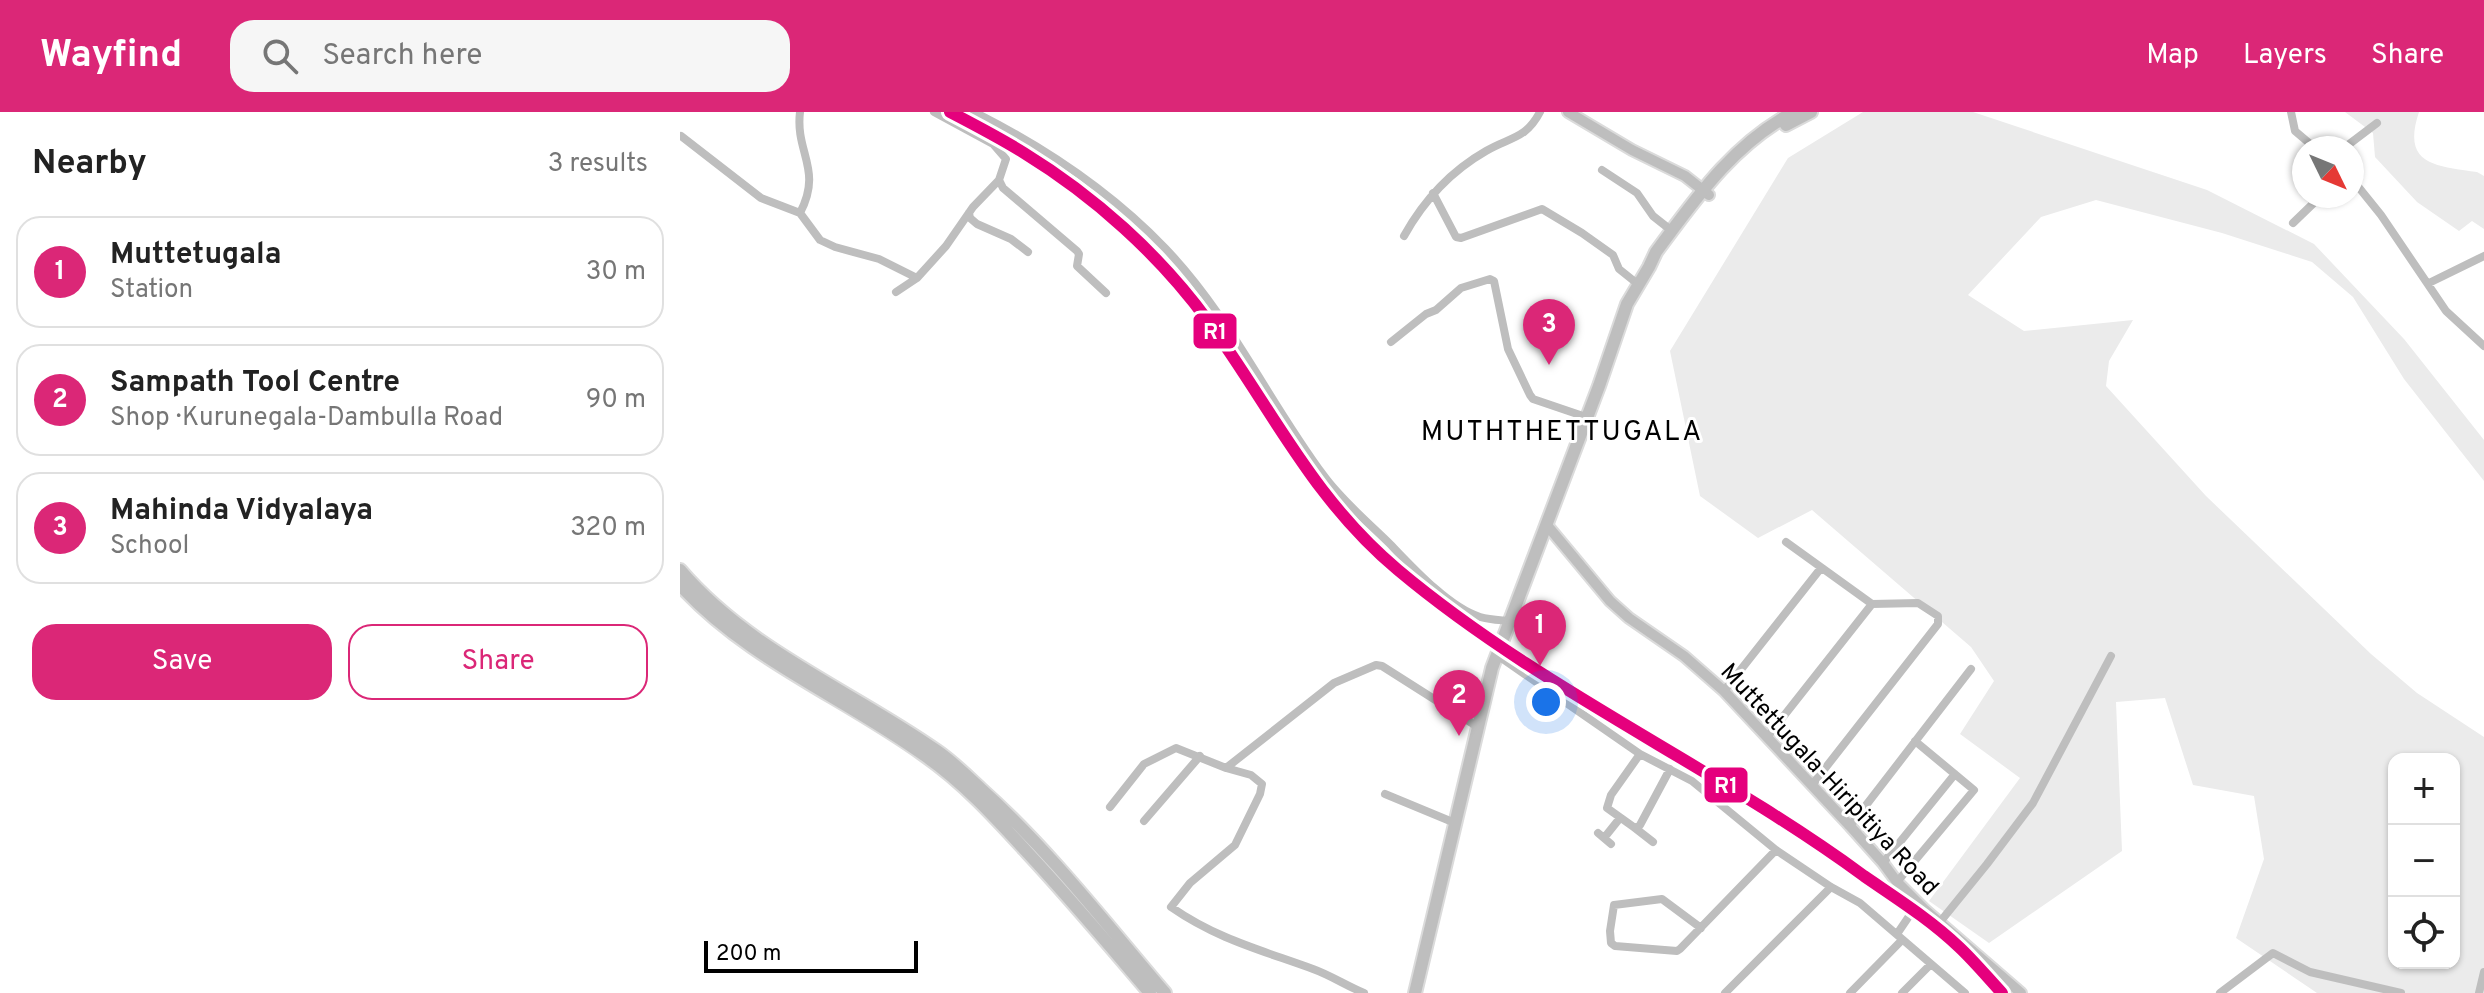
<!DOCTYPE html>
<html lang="en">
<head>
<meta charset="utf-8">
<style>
	body { margin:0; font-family:Overpass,sans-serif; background:#f6f6f6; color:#222 }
	.controls { position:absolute; right:24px; bottom:24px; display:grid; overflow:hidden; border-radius:16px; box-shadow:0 2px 6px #0004 }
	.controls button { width:72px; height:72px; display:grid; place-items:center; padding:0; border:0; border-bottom:2px solid #e0e0e0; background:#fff; color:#222; font:40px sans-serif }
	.compass { position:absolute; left:1612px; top:24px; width:72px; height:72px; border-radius:50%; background:#fff; box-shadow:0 2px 6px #0004; rotate:133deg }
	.scale { position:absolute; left:24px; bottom:20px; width:214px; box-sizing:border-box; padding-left:8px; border:4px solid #000; border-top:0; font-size:22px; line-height:28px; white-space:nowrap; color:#000; -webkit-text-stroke:6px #fff; paint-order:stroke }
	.you { position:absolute; left:866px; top:590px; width:28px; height:28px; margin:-20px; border:6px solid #fff; border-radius:50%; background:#1a73e8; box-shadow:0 0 0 12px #1a73e833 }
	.badge { display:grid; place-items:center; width:52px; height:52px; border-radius:50%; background:#db2777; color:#fff; font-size:26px; font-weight:700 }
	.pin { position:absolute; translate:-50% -66px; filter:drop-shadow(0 2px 4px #0008) }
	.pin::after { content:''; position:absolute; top:42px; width:28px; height:24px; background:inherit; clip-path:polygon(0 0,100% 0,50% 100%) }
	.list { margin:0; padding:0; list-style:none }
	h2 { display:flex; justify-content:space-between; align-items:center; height:104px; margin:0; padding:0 32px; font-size:34px }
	h2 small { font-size:26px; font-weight:400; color:#767676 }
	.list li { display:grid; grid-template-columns:52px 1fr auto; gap:24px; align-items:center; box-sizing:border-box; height:112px; margin:0 16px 16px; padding:0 16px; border:2px solid #e0e0e0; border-radius:24px }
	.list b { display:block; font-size:30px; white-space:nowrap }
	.list p { margin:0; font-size:26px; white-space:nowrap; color:#767676 }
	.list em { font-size:26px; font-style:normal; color:#767676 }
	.actions { display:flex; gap:16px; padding:24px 32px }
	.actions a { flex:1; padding:18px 0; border:2px solid #db2777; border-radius:24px; text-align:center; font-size:28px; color:#db2777 }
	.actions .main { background:#db2777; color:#fff }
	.icon { flex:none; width:44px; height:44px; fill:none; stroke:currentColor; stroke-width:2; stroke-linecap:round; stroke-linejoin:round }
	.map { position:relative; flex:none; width:1804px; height:881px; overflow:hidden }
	header { display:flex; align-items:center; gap:48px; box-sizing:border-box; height:112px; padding:0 40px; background:#db2777; color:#fff }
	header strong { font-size:38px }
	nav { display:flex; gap:44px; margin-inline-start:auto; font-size:28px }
	.search { width:560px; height:72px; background:#f6f6f6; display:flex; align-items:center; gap:20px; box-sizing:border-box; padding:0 28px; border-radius:24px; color:#767676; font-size:30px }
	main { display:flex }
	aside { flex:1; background:#fff }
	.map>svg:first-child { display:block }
</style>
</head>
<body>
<header>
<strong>Wayfind</strong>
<div class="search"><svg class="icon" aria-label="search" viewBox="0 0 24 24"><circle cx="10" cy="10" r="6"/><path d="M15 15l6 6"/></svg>Search here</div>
<nav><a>Map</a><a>Layers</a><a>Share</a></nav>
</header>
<main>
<aside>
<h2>Nearby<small>3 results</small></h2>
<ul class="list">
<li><span class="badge">1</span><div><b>Muttetugala</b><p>Station</p></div><em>30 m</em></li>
<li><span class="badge">2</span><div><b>Sampath Tool Centre</b><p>Shop · Kurunegala-Dambulla Road</p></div><em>90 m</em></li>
<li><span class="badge">3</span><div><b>Mahinda Vidyalaya</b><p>School</p></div><em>320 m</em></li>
</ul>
<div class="actions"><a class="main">Save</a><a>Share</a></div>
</aside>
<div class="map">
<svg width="1804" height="881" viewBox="0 0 1804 881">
	<rect width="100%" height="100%" fill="#fff"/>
	<path fill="#ebebeb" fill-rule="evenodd" d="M 1183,0 L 1293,0 L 1527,78 L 1634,132 L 1724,227 L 1804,328 L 1804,369 L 1724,267 L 1673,185 L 1632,150 L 1542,121 L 1416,88 L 1361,105 L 1288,183 L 1344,219 L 1453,208 L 1429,249 L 1426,274 L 1526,384 L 1691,542 L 1737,581 L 1804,625 L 1804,881 L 1637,881 L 1556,826 L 1584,747 L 1574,684 L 1513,673 L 1485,586 L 1436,590 L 1442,739 L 1309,831 L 1249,789 L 1340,666 L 1280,622 L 1314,569 L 1291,535 L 1132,398 L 1078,426 L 1020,384 L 990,239 L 1108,46 ZM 1714,647 L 1774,647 L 1774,851 L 1714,851 Z
		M 1665,0 L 1739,0 C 1721,53 1756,54 1797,60 L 1804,64 L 1804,117 L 1792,109 L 1779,119 L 1737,90 L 1695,45 L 1693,21 Z"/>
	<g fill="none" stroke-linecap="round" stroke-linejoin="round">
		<g stroke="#dbdbdb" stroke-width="14">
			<path id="major" d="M 888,0 L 952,38 L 1005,64 L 1029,83
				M 866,412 L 930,489 L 949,506 L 1004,544 L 1044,579 L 1170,714 L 1203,751 L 1217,770 L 1244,797 L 1341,881"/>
		</g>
		<g stroke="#dbdbdb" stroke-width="16">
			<path id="highway" d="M 1106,13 L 1131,0
				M 0,458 C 69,539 172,579 257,639 C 273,650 288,665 302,678 C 370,739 426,812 485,881
				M 0,473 C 67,547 164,585 244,643 C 283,670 314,704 346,739 C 389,785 429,833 470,881
				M 735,881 L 812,556 L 919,274 L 947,192 L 969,155 L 976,140 C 1016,86 1053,32 1114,0"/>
		</g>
		<path stroke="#bebebe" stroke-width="8" d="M 294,0 C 364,35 430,79 485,136 C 551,205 588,289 644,364 C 663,390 689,411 711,433 C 733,456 770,496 800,505 C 810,508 820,508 830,509
			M 1611,0 L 1615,19 L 1635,36
			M 1,24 L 81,86 L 120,101 L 140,128 L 155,135 L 199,147 L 237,166
			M 1664,36 L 1697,11
			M 922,58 L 957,81 L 973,104 L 992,119
			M 1672,67 L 1701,103 L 1766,199 L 1804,234
			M 319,68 L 323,76 L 397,139 L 399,142 L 397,154 L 426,181
			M 753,81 L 776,125 L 781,126 L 862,97 L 902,121 L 933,143 L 939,157 L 959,173
			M 120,101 C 143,57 115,41 120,0
			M 289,101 L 290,106 L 297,112 L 331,127 L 348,140
			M 1613,111 L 1641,84
			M 724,124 C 744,88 771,59 806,39 C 830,25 846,27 860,0
			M 1749,171 L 1804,144
			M 216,180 L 237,166 L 266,134 L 293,95 L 319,68 L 326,47 L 313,32 L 254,0
			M 711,230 L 746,202 L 756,198 L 781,176 L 810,167 L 814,169 L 828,237 L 850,283 L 853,287 L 906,305
			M 817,543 L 960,642 L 1012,669 L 1096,738 L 1151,775 L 1180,791 L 1285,881
			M 1044,579 L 1141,456
			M 1088,624 L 1192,492 L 1106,430
			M 960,642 L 931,683 L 927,696 L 955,716 L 960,713 L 990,657
			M 546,656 L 571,663 L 582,672 L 580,682 L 555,733 L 510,771 L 491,795 C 537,827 581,838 633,857 C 650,863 667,874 684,881
			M 1132,673 L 1258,512 L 1258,504 L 1238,491 L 1192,492
			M 705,682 L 775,711
			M 430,695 L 464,652 L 496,636 L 546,656 L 654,571 L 696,553 L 702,554 L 798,615
			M 464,709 L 520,644
			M 1170,714 L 1291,557
			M 955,716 L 973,730
			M 918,721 L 931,732
			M 924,726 L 940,706
			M 1203,751 L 1275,662
			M 1217,770 L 1294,678 L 1235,629
			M 1260,810 L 1307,752 L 1353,691 L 1431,544
			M 1021,816 L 982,787 L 934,793 L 930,819 L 931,831 L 935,834 L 997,839 L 1000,837 C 1032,804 1064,771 1096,738
			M 1217,822 L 1238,791
			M 1045,881 L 1151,775
			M 1170,881 L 1222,828
			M 1222,881 L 1251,852
			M 1540,881 L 1593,841 L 1630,860 L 1721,881
			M 1799,881 L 1804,860"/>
		<use href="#major" stroke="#bebebe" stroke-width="10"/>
		<use href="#highway" stroke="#bebebe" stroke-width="12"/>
		<g stroke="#fff" stroke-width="18">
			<path id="rail-1" d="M 270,0 C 295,13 320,26 344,41 C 414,84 479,142 528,209 C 592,297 632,386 718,458 C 861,578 1034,654 1184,764 C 1216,786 1251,808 1279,835 C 1294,849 1308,866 1322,881"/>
		</g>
		<use href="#rail-1" stroke="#e5007d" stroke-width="12"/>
	</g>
	<g text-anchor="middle" stroke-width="6" stroke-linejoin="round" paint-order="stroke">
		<g font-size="24" fill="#000" stroke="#fff">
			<text transform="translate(1150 667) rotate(47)" y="8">Muttettugala-Hiripitiya Road</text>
		</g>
		<g font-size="28" letter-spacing="2" fill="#000" stroke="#fff">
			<text x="882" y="328">MUTHTHETTUGALA</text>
		</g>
	</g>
	<g stroke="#fff" stroke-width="3">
		<rect x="512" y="200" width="46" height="38" rx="8" fill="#e5007d"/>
		<rect x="1023" y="654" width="46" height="38" rx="8" fill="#e5007d"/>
	</g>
	<g font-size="22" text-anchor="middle" font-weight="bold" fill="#fff">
		<text x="535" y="227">R1</text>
		<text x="1046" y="681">R1</text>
	</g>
</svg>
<div class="controls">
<button>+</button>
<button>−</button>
<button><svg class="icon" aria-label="locate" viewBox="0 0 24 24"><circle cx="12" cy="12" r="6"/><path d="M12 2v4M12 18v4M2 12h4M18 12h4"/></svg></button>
</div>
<svg class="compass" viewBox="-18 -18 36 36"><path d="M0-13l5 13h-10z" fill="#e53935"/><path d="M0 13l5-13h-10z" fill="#767676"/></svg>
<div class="scale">200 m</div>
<div class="you"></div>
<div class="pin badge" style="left:860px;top:554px">1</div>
<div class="pin badge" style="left:779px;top:624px">2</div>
<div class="pin badge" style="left:869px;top:253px">3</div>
</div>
</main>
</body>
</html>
